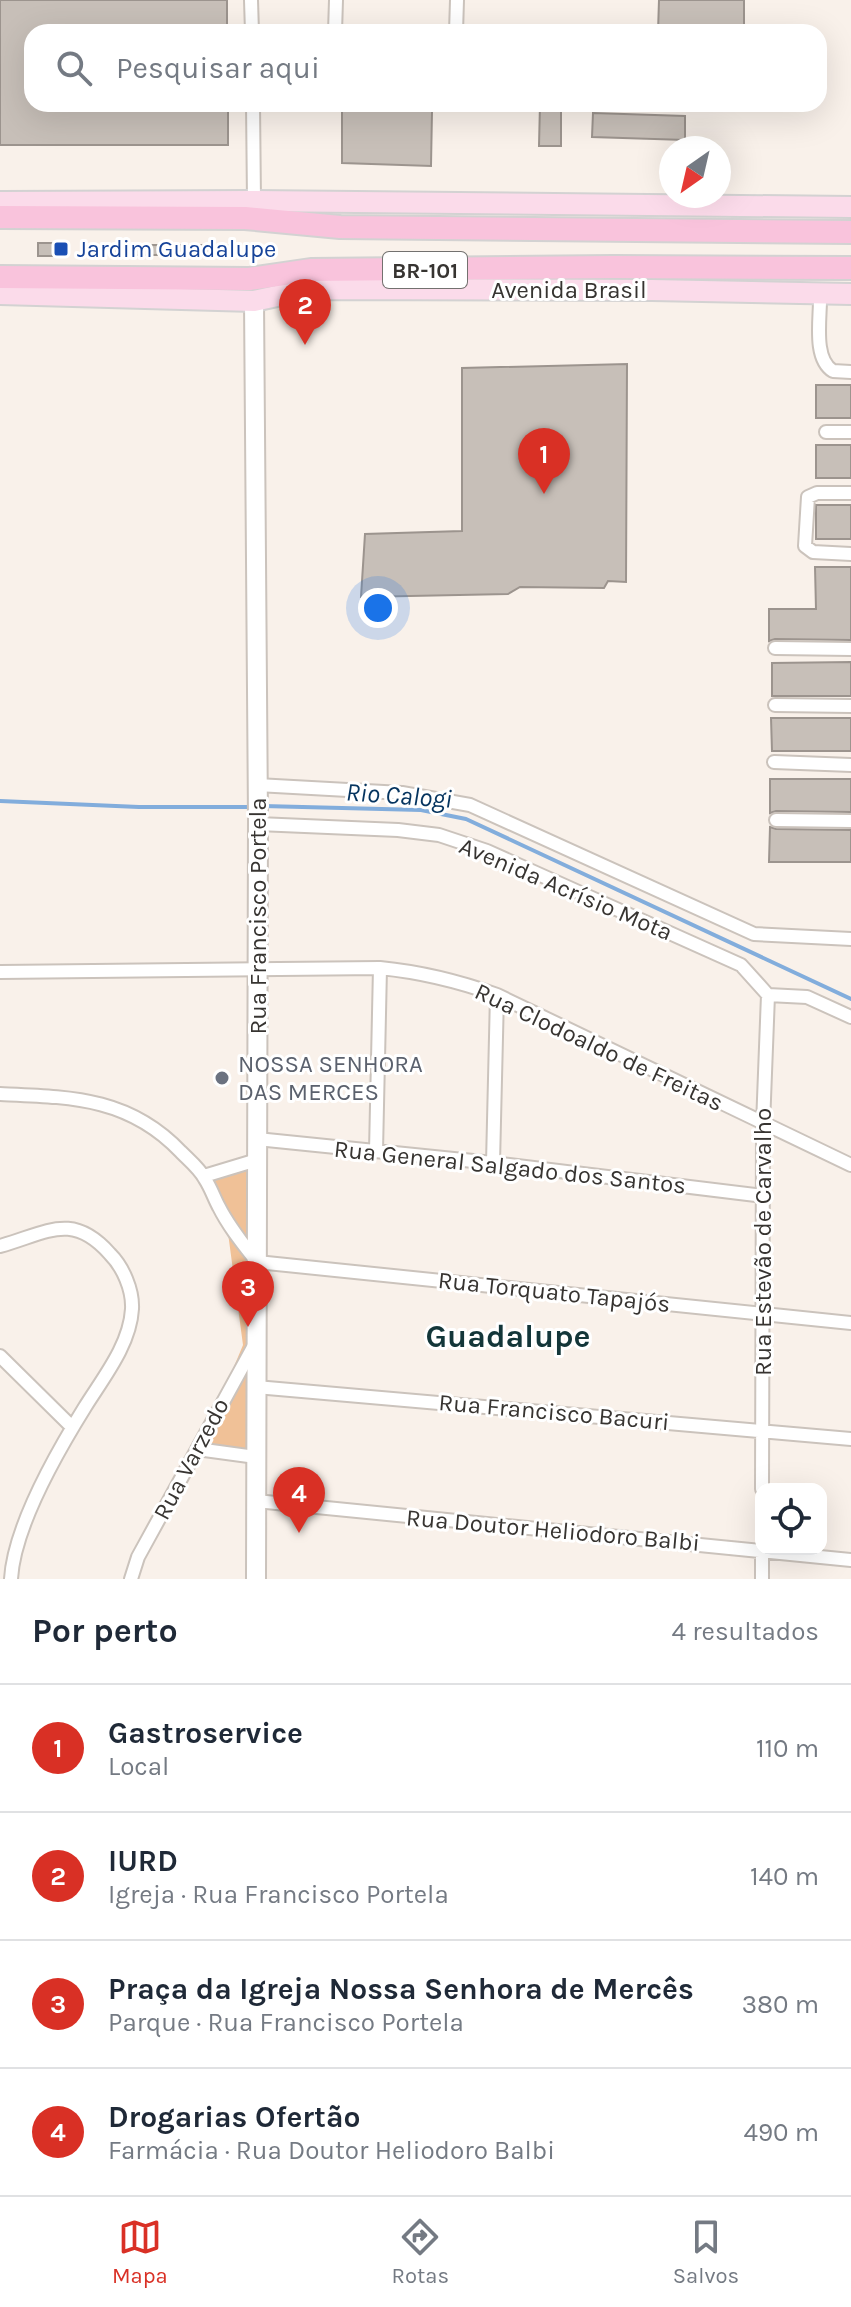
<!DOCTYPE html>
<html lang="pt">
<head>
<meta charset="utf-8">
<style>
	body { margin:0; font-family:Karla,sans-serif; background:#f6f6f7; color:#1f2937 }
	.controls { position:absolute; right:24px; bottom:24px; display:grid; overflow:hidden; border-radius:16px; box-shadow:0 8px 32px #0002 }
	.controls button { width:72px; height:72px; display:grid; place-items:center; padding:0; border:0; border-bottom:2px solid #e0e1e3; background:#fff; color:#1f2937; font:40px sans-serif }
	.compass { position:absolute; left:659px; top:136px; width:72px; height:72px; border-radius:50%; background:#fff; box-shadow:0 8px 32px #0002; rotate:214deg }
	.you { position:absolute; left:378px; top:608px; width:28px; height:28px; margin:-20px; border:6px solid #fff; border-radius:50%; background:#1a73e8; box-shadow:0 0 0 12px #1a73e833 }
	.badge { display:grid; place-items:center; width:52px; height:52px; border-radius:50%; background:#d93025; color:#fff; font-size:26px; font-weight:700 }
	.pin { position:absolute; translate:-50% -66px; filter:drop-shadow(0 2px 4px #0008) }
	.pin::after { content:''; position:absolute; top:42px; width:28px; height:24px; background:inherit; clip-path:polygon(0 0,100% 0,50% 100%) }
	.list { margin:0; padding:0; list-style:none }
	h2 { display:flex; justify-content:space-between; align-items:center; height:104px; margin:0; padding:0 32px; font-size:34px }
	h2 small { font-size:26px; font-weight:400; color:#747a83 }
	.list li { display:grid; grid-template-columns:52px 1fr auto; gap:24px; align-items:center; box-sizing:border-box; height:128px; padding:0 32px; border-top:2px solid #e0e1e3 }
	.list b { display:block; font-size:30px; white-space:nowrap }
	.list p { margin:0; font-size:26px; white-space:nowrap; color:#747a83 }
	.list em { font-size:26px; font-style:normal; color:#747a83 }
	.icon { flex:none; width:44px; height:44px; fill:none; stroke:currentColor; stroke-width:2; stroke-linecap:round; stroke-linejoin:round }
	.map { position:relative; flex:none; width:851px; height:1579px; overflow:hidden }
	.search { position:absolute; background:#fff; box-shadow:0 8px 32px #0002; left:24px; right:24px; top:24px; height:88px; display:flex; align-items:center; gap:20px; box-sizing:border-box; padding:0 28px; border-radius:24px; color:#747a83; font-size:30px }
	.sheet { height:616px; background:#fff }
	nav { display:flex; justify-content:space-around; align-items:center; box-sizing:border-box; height:112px; border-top:2px solid #e0e1e3; background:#fff; font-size:22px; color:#747a83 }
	nav a { display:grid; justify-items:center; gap:4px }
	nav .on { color:#d93025 }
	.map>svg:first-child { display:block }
</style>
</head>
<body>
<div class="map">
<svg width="851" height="1579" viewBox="0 0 851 1579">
	<rect width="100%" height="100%" fill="#f9f1ea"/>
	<path fill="#f0c197" d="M 250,1167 L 256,1455 L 200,1448 L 243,1345 L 224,1203 L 208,1178 Z"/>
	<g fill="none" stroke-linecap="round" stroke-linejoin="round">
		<path stroke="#82addc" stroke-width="4" d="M 0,801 L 139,807 L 254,807
			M 263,806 L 421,810 L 466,819 L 851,999"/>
	</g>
	<path fill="#c7bfb8" stroke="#9c948e" stroke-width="2" d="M 0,0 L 227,0 L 227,32 L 32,32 L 32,104 L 228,104 L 228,145 L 0,145 Z
		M 659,0 L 744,0 L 744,32 L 658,32 Z
		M 540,104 L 561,104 L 561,146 L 539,146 Z
		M 342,109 L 432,111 L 431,166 L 342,163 Z
		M 593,113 L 685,116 L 685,140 L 592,137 Z
		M 38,243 L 61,243 L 61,256 L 38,256 Z
		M 111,245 L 231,245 L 231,255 L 111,255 Z
		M 627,364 L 626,582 L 608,581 L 604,588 L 520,587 L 508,594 L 361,597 L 365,534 L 462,531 L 462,368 Z
		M 816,385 L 851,385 L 851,418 L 816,418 Z
		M 816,445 L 851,445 L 851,478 L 816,478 Z
		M 816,505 L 851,505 L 851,539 L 816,539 Z
		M 815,567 L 851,567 L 851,640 L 775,639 L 769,641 L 769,609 L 816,609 Z
		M 851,662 L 851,696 L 772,696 L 772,663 Z
		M 771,718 L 851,718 L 851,751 L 772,751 Z
		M 770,779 L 851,779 L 851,812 L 776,811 L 770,813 Z
		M 770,827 L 776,829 L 851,830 L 851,862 L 769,862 Z"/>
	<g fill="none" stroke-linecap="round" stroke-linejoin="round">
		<g stroke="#cbc3bc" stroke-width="16">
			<path id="street" d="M 251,0 L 252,32
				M 335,32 L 336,0
				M 456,32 L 457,0
				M 253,104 L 254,201
				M 820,294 C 821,316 812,358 833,371 L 851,372
				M 826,432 L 851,432
				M 851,493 L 817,493 L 808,497 L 805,546 L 813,552 L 851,554
				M 775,648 L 851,649
				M 775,705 L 851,706
				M 774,762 L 851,765
				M 257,785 L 402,793 L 470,805 L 754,934 L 851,939
				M 776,820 L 851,821
				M 258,824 L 398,830 L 439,835 L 487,851 L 741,965 L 768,995 L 807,997 L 851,1017
				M 0,972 L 380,968 C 421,972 458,981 497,995 L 851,1165
				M 0,1094 C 70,1097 129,1097 181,1152 C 189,1160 200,1169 205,1179 C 211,1188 214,1198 219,1207 C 229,1227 243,1244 257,1262 L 851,1323
				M 257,1139 L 493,1163 L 764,1196
				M 376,1151 L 380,968
				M 493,1163 L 497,995
				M 204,1176 L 257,1160
				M 0,1246 C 47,1233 72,1211 110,1254 C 123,1267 133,1290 132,1309 C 130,1345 103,1378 85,1407 C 57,1452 14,1526 11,1579
				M 0,1356 L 72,1427
				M 256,1387 L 851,1439
				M 197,1449 L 256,1457
				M 762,1489 L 763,1125 L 768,995
				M 256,1501 L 851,1560
				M 762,1549 L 762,1579
				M 131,1579 L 138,1557 L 256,1342"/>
		</g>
		<g stroke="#cbc3bc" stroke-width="22">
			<path id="secondary" d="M 254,301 L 258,819 L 256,1579"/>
		</g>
		<g stroke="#d3d2d2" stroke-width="24">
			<path id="primary" d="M 0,202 L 254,201 L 851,207
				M 0,294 L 254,301 L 309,289 L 652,290 L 851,294"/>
		</g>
		<g stroke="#d3d2d2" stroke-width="26">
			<path id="highway" d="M 0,217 L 245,218 L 340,227 L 851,232
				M 0,277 L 249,279 L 311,270 L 613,267 L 851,268"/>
		</g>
		<use href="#street" stroke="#fff" stroke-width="12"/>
		<use href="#secondary" stroke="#fff" stroke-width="18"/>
		<use href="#primary" stroke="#fbdbea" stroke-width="20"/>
		<use href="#highway" stroke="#f9c3dc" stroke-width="22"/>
	</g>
	<rect fill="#1a4fb4" stroke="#fff" stroke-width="3" x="53" y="241" width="16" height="16" rx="4"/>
	<circle fill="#6b7280" stroke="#fff" stroke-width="3" cx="222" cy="1078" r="8"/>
	<g text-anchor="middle" stroke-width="6" stroke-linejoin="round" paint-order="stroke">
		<rect fill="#fff" stroke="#73716f" stroke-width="2" x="383" y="252" width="84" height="36" rx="6"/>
		<g font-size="22" font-weight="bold" fill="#373431">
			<text x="425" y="278">BR-101</text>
		</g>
		<g font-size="24" fill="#164399" stroke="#fff" text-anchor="start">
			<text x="77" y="257">Jardim Guadalupe</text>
		</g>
		<g font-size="24" fill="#373431" stroke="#fff">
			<text x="569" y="298">Avenida Brasil</text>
			<text transform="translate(566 889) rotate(23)" y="8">Avenida Acrísio Mota</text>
			<text transform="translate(258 916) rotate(-90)" y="8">Rua Francisco Portela</text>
			<text transform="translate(599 1047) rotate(25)" y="8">Rua Clodoaldo de Freitas</text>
			<text transform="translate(510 1167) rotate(6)" y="8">Rua General Salgado dos Santos</text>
			<text transform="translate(763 1242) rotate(-90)" y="8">Rua Estevão de Carvalho</text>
			<text transform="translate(554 1292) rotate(6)" y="8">Rua Torquato Tapajós</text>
			<text transform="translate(554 1412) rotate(5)" y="8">Rua Francisco Bacuri</text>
			<text transform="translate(191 1459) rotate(-62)" y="8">Rua Varzedo</text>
			<text transform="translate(553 1530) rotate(5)" y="8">Rua Doutor Heliodoro Balbi</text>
		</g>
		<g font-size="24" fill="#5b616d" stroke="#fff" text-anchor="start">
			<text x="238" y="1072">NOSSA SENHORA<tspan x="238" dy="28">DAS MERCES</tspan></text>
		</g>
		<g font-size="26" font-style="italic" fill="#05345f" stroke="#fff">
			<text transform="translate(399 795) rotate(4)" y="9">Rio Calogi</text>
		</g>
		<g font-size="32" font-weight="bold" fill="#133639" stroke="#fff">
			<text x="508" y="1347">Guadalupe</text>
		</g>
	</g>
</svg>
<div class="controls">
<button><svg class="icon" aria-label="locate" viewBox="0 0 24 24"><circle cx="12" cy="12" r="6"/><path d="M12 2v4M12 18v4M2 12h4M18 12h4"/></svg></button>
</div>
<svg class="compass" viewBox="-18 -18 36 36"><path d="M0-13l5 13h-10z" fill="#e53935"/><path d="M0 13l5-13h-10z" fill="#747a83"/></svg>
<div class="you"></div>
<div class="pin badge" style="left:544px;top:494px">1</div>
<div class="pin badge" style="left:305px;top:345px">2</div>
<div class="pin badge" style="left:248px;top:1327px">3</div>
<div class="pin badge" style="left:299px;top:1533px">4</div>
<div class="search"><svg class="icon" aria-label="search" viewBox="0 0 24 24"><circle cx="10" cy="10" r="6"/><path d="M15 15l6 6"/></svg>Pesquisar aqui</div>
</div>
<section class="sheet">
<h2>Por perto<small>4 resultados</small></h2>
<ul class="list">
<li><span class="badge">1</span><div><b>Gastroservice</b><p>Local</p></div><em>110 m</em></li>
<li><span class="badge">2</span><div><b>IURD</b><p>Igreja · Rua Francisco Portela</p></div><em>140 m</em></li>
<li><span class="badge">3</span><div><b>Praça da Igreja Nossa Senhora de Mercês</b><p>Parque · Rua Francisco Portela</p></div><em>380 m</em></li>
<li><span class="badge">4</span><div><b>Drogarias Ofertão</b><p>Farmácia · Rua Doutor Heliodoro Balbi</p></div><em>490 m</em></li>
</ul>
</section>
<nav>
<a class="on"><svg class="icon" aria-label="map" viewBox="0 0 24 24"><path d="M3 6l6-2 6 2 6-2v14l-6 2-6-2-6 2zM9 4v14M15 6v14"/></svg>Mapa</a>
<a><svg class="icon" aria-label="directions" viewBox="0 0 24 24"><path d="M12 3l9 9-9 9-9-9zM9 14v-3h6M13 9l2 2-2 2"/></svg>Rotas</a>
<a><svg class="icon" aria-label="saved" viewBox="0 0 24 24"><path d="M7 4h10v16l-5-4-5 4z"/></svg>Salvos</a>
</nav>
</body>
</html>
